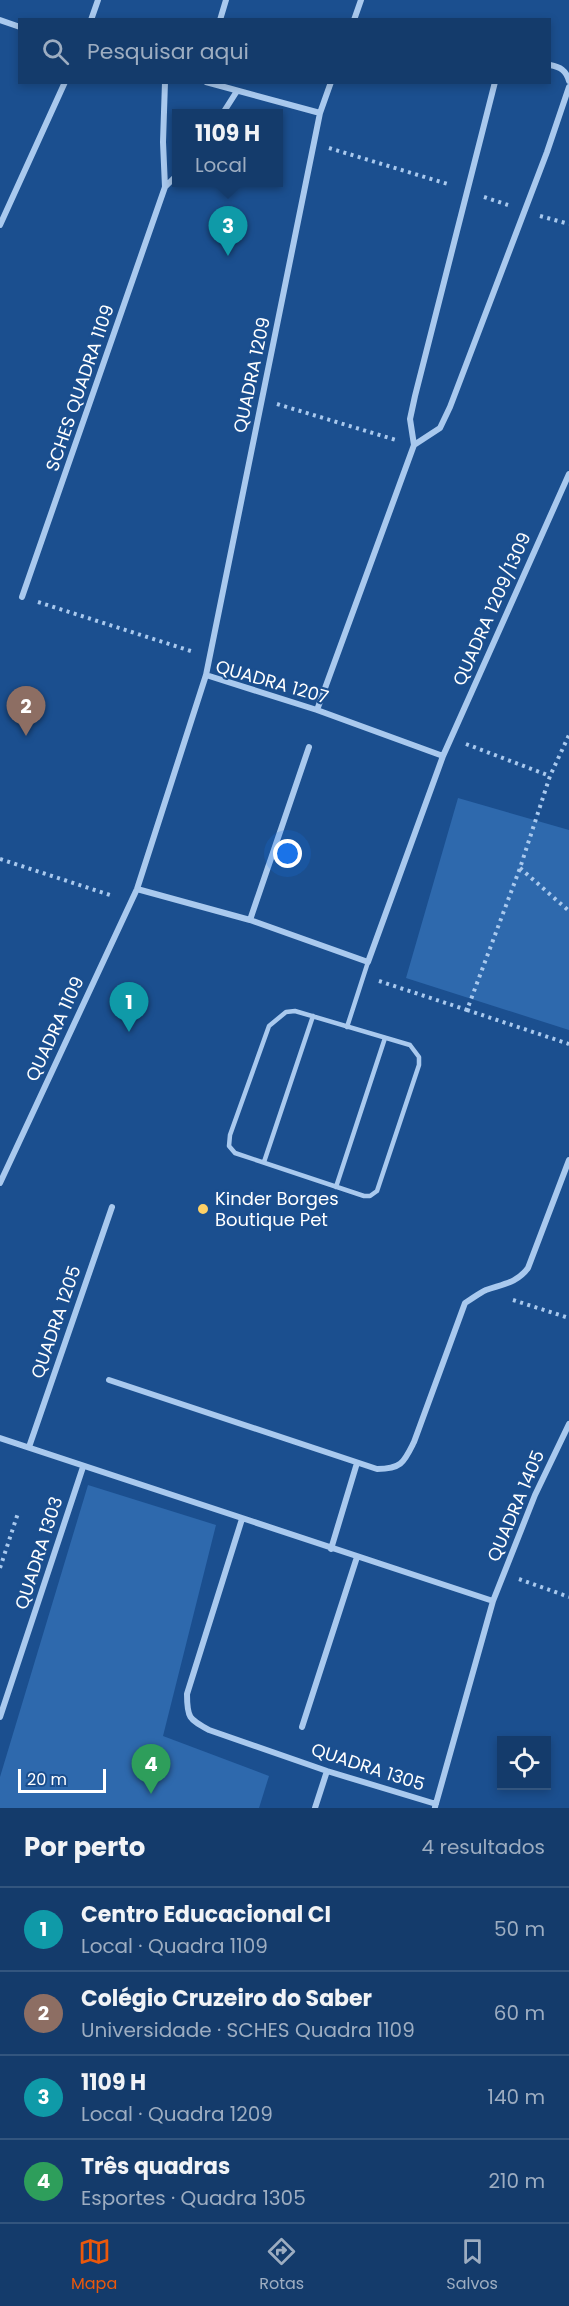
<!DOCTYPE html>
<html lang="pt">
<head>
<meta charset="utf-8">
<style>
	body { margin:0; font-family:Poppins,sans-serif; background:#1d4271; color:#f1f3f6 }
	.controls { position:absolute; right:18px; bottom:18px; display:grid; overflow:hidden; border-radius:0px; box-shadow:0 3px 9px #0003 }
	.controls button { width:54px; height:54px; display:grid; place-items:center; padding:0; border:0; border-bottom:2px solid #33557e; background:#143b6b; color:#f1f3f6; font:30px sans-serif }
	.scale { position:absolute; left:18px; bottom:15px; width:88px; box-sizing:border-box; padding-left:6px; border:3px solid #fff; border-top:0; font-size:16px; line-height:21px; white-space:nowrap; color:#fff; -webkit-text-stroke:4px #1b4f8f; paint-order:stroke }
	.you { position:absolute; left:288px; top:854px; width:21px; height:21px; margin:-15px; border:4px solid #fff; border-radius:50%; background:#1a73e8; box-shadow:0 0 0 9px #1a73e833 }
	.badge { display:grid; place-items:center; width:39px; height:39px; border-radius:50%; background:#ea580c; color:#fff; font-size:20px; font-weight:700 }
	.pin { position:absolute; translate:-50% -50px; filter:drop-shadow(0 2px 3px #0008) }
	.pin::after { content:''; position:absolute; top:32px; width:21px; height:18px; background:inherit; clip-path:polygon(0 0,100% 0,50% 100%) }
	.popup { position:absolute; left:172px; top:109px; width:111px; height:78px; box-sizing:border-box; display:grid; place-content:center; border-radius:0px; background:#143b6b; filter:drop-shadow(0 2px 4px #0005); font-size:20px; white-space:nowrap; color:#9dadc1 }
	.popup b { font-size:22px; color:#f1f3f6 }
	.popup::after { content:''; position:absolute; left:50%; top:100%; margin-left:-12px; border:12px solid transparent; border-top-color:#143b6b }
	.list { margin:0; padding:0; list-style:none }
	h2 { display:flex; justify-content:space-between; align-items:center; height:78px; margin:0; padding:0 24px; font-size:26px }
	h2 small { font-size:20px; font-weight:400; color:#9dadc1 }
	.list li { display:grid; grid-template-columns:39px 1fr auto; gap:18px; align-items:center; box-sizing:border-box; height:84px; padding:0 24px; border-top:2px solid #33557e }
	.list b { display:block; font-size:22px; white-space:nowrap }
	.list p { margin:0; font-size:20px; white-space:nowrap; color:#9dadc1 }
	.list em { font-size:20px; font-style:normal; color:#9dadc1 }
	.icon { flex:none; width:33px; height:33px; fill:none; stroke:currentColor; stroke-width:2; stroke-linecap:round; stroke-linejoin:round }
	.map { position:relative; flex:none; width:569px; height:1808px; overflow:hidden }
	.search { position:absolute; background:#143b6b; box-shadow:0 3px 9px #0003; left:18px; right:18px; top:18px; height:66px; display:flex; align-items:center; gap:15px; box-sizing:border-box; padding:0 21px; border-radius:0px; color:#9dadc1; font-size:22px }
	.sheet { height:414px; background:#143b6b }
	nav { display:flex; justify-content:space-around; align-items:center; box-sizing:border-box; height:84px; border-top:2px solid #33557e; background:#143b6b; font-size:16px; color:#9dadc1 }
	nav a { display:grid; justify-items:center; gap:3px }
	nav .on { color:#ea580c }
	.map>svg:first-child { display:block }
</style>
</head>
<body>
<div class="map">
<svg width="569" height="1808" viewBox="0 0 569 1808">
	<rect width="100%" height="100%" fill="#1b4f8f"/>
	<path fill="#2e69ad" d="M 458,798 L 569,830 L 569,1030 L 406,978 Z
		M 88,1485 L 216,1525 L 163,1736 L 269,1776 L 259,1808 L 0,1808 L 0,1777 Z"/>
	<g fill="none" stroke-linecap="round" stroke-linejoin="round">
		<path stroke="#a9c9ee" stroke-width="4" stroke-dasharray="3 4.5" stroke-linecap="butt" d="M 329,148 L 451,185
			M 484,197 L 508,205
			M 540,216 L 569,224
			M 277,404 L 396,440
			M 38,602 L 194,652
			M 466,744 L 550,776
			M 0,859 L 113,896
			M 520,868 L 569,911
			M 379,981 L 467,1010 L 520,868 L 550,776 L 569,735
			M 467,1010 L 569,1044
			M 513,1300 L 569,1318
			M 0,1568 L 18,1513
			M 519,1579 L 569,1597"/>
		<path stroke="#a9c9ee" stroke-width="4.5" d="M 295,1011 L 410,1045 L 419,1057 L 419,1065 L 377,1191 L 370,1196 L 364,1196 L 235,1153 L 229,1146 L 230,1135 L 269,1026 L 286,1012 Z
			M 347,1027 L 368,962
			M 264,1162 L 313,1016
			M 336,1187 L 385,1038"/>
		<path stroke="#a9c9ee" stroke-width="6" d="M 0,20 L 20,27
			M 91,20 L 98,0
			M 220,20 L 226,0
			M 354,20 L 361,0
			M 550,65 C 560,67 566,70 569,81
			M 206,82 L 320,113
			M 223,113 L 237,91
			M 165,187 L 177,175
			M 0,225 L 65,82
			M 414,445 L 440,428 L 450,407 L 547,152 L 569,87
			M 22,597 L 165,187 L 163,142 L 165,82
			M 206,675 L 317,710 L 443,756
			M 317,710 L 414,445 L 410,419 L 415,396 L 495,82
			M 137,889 L 250,920 L 368,962 L 443,756 L 569,474
			M 250,920 L 309,747
			M 0,1183 L 137,889 L 206,675 L 320,113 L 331,82
			M 109,1380 L 377,1469 C 402,1469 404,1462 414,1442 L 465,1303 C 472,1299 479,1293 486,1290 C 503,1284 517,1283 528,1268 L 569,1160
			M 0,1438 L 493,1601
			M 29,1447 L 112,1207
			M 242,1519 L 187,1694 C 187,1718 189,1719 209,1730 L 327,1771 L 436,1804
			M 331,1549 L 357,1463
			M 0,1717 L 83,1467
			M 302,1727 L 357,1557
			M 435,1807 L 493,1601 L 535,1495 L 569,1424
			M 315,1808 L 327,1771"/>
	</g>
	<circle fill="#ffd166" stroke="#1b4f8f" stroke-width="2" cx="203" cy="1209" r="6"/>
	<g text-anchor="middle" stroke-width="4.5" stroke-linejoin="round" paint-order="stroke">
		<g font-size="18" fill="#fff" stroke="#1b4f8f">
			<text transform="translate(252 375) rotate(-78)" y="6">QUADRA 1209</text>
			<text transform="translate(80 388) rotate(-71)" y="6">SCHES QUADRA 1109</text>
			<text transform="translate(492 609) rotate(-66)" y="6">QUADRA 1209/1309</text>
			<text transform="translate(272 682) rotate(16)" y="6">QUADRA 1207</text>
			<text transform="translate(55 1029) rotate(-65)" y="6">QUADRA 1109</text>
			<text transform="translate(56 1322) rotate(-71)" y="6">QUADRA 1205</text>
			<text transform="translate(516 1506) rotate(-67)" y="6">QUADRA 1405</text>
			<text transform="translate(39 1553) rotate(-72)" y="6">QUADRA 1303</text>
			<text transform="translate(368 1767) rotate(18)" y="6">QUADRA 1305</text>
		</g>
		<g font-size="18" fill="#fff" stroke="#1b4f8f" text-anchor="start">
			<text x="215" y="1205">Kinder Borges<tspan x="215" dy="21">Boutique Pet</tspan></text>
		</g>
	</g>
</svg>
<div class="controls">
<button><svg class="icon" aria-label="locate" viewBox="0 0 24 24"><circle cx="12" cy="12" r="6"/><path d="M12 2v4M12 18v4M2 12h4M18 12h4"/></svg></button>
</div>
<div class="scale">20 m</div>
<div class="you"></div>
<div class="pin badge" style="left:129px;top:1032px;background:#0f9aa8">1</div>
<div class="pin badge" style="left:26px;top:736px;background:#8d6e63">2</div>
<div class="pin badge" style="left:228px;top:256px;background:#0f9aa8">3</div>
<div class="popup"><b>1109 H</b>Local</div>
<div class="pin badge" style="left:151px;top:1794px;background:#2e9e5b">4</div>
<div class="search"><svg class="icon" aria-label="search" viewBox="0 0 24 24"><circle cx="10" cy="10" r="6"/><path d="M15 15l6 6"/></svg>Pesquisar aqui</div>
</div>
<section class="sheet">
<h2>Por perto<small>4 resultados</small></h2>
<ul class="list">
<li><span class="badge" style="background:#0f9aa8">1</span><div><b>Centro Educacional CI</b><p>Local · Quadra 1109</p></div><em>50 m</em></li>
<li><span class="badge" style="background:#8d6e63">2</span><div><b>Colégio Cruzeiro do Saber</b><p>Universidade · SCHES Quadra 1109</p></div><em>60 m</em></li>
<li><span class="badge" style="background:#0f9aa8">3</span><div><b>1109 H</b><p>Local · Quadra 1209</p></div><em>140 m</em></li>
<li><span class="badge" style="background:#2e9e5b">4</span><div><b>Três quadras</b><p>Esportes · Quadra 1305</p></div><em>210 m</em></li>
</ul>
</section>
<nav>
<a class="on"><svg class="icon" aria-label="map" viewBox="0 0 24 24"><path d="M3 6l6-2 6 2 6-2v14l-6 2-6-2-6 2zM9 4v14M15 6v14"/></svg>Mapa</a>
<a><svg class="icon" aria-label="directions" viewBox="0 0 24 24"><path d="M12 3l9 9-9 9-9-9zM9 14v-3h6M13 9l2 2-2 2"/></svg>Rotas</a>
<a><svg class="icon" aria-label="saved" viewBox="0 0 24 24"><path d="M7 4h10v16l-5-4-5 4z"/></svg>Salvos</a>
</nav>
</body>
</html>
